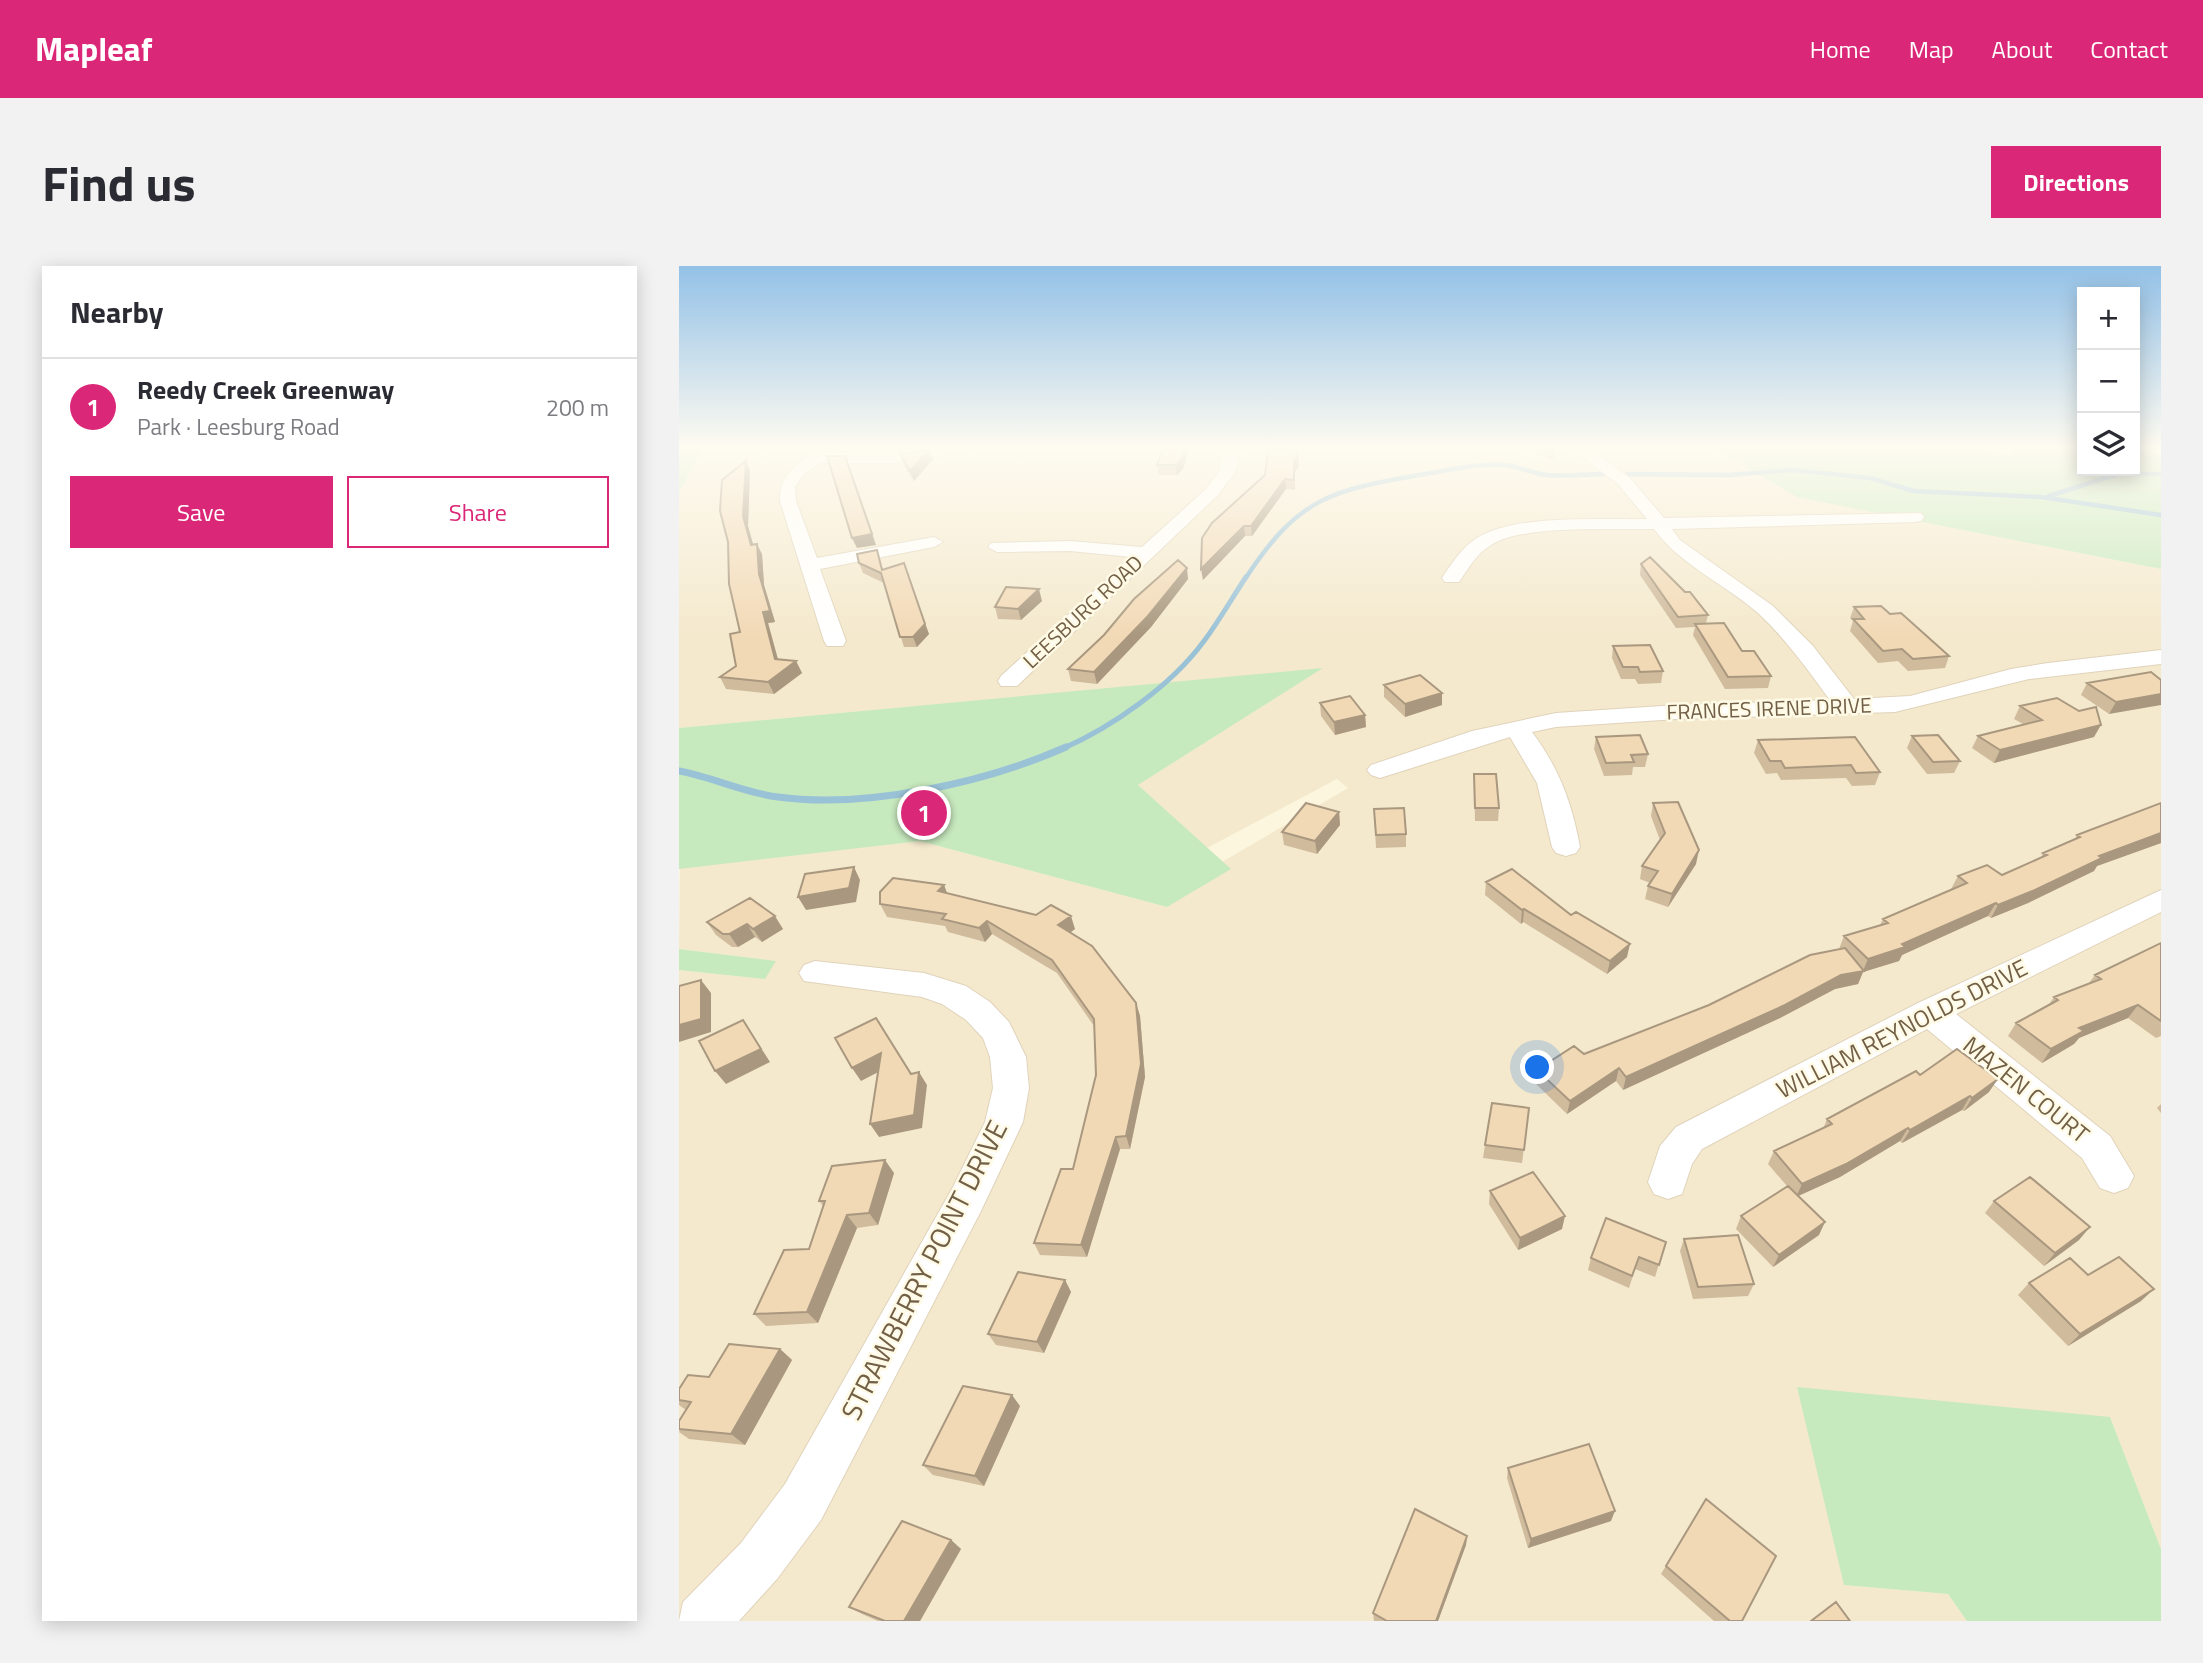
<!DOCTYPE html>
<html lang="en">
<head>
<meta charset="utf-8">
<style>
	body { margin:0; font-family:"Titillium Web",sans-serif; background:#f2f2f3; color:#2b2b33 }
	.controls { position:absolute; right:21px; top:21px; display:grid; overflow:hidden; border-radius:0px; box-shadow:0 4px 18px #0003 }
	.controls button { width:63px; height:63px; display:grid; place-items:center; padding:0; border:0; border-bottom:2px solid #e1e1e2; background:#fff; color:#2b2b33; font:35px sans-serif }
	.you { position:absolute; left:859px; top:802px; width:24px; height:24px; margin:-18px; border:5px solid #fff; border-radius:50%; background:#1a73e8; box-shadow:0 0 0 10px #1a73e833 }
	.badge { display:grid; place-items:center; width:46px; height:46px; border-radius:50%; background:#db2777; color:#fff; font-size:23px; font-weight:700 }
	.pin { position:absolute; translate:-50% -50%; border:4px solid #fff; box-shadow:0 2px 7px #0006 }
	.list { margin:0; padding:0; list-style:none }
	h2 { display:flex; justify-content:space-between; align-items:center; height:91px; margin:0; padding:0 28px; font-size:30px }
	h2 small { font-size:23px; font-weight:400; color:#7c7c81 }
	.list li { display:grid; grid-template-columns:46px 1fr auto; gap:21px; align-items:center; box-sizing:border-box; height:98px; padding:0 28px; border-top:2px solid #e1e1e2 }
	.list b { display:block; font-size:26px; white-space:nowrap }
	.list p { margin:0; font-size:23px; white-space:nowrap; color:#7c7c81 }
	.list em { font-size:23px; font-style:normal; color:#7c7c81 }
	.actions { display:flex; gap:14px; padding:21px 28px }
	.actions a { flex:1; padding:16px 0; border:2px solid #db2777; border-radius:0px; text-align:center; font-size:24px; color:#db2777 }
	.actions .main { background:#db2777; color:#fff }
	.icon { flex:none; width:38px; height:38px; fill:none; stroke:currentColor; stroke-width:2; stroke-linecap:round; stroke-linejoin:round }
	.map { position:relative; flex:none; width:1482px; height:1355px; overflow:hidden; border-radius:0px }
	header { display:flex; align-items:center; gap:42px; box-sizing:border-box; height:98px; padding:0 35px; background:#db2777; color:#fff }
	header strong { font-size:33px }
	nav { display:flex; gap:38px; margin-inline-start:auto; font-size:24px }
	.intro { display:flex; align-items:center; justify-content:space-between; box-sizing:border-box; height:168px; padding:0 42px }
	h1 { margin:0; font-size:49px }
	.button { padding:18px 32px; border-radius:0px; background:#db2777; color:#fff; font-size:24px; font-weight:700 }
	main { display:flex; gap:42px; padding:0 42px }
	aside { flex:1; background:#fff; border-radius:0px; box-shadow:0 4px 18px #0003 }
	.map>svg:first-child { display:block }
</style>
</head>
<body>
<header>
<strong>Mapleaf</strong>
<nav><a>Home</a><a>Map</a><a>About</a><a>Contact</a></nav>
</header>
<div class="intro"><h1>Find us</h1><a class="button">Directions</a></div>
<main>
<aside>
<h2>Nearby<small></small></h2>
<ul class="list">
<li><span class="badge">1</span><div><b>Reedy Creek Greenway</b><p>Park · Leesburg Road</p></div><em>200 m</em></li>
</ul>
<div class="actions"><a class="main">Save</a><a>Share</a></div>
</aside>
<div class="map">
<svg width="1482" height="1355" viewBox="0 0 1482 1355">
	<rect width="100%" height="100%" fill="#fcf6df"/>
	<path fill="#f4e9cd" d="M 26,180 L 1031,180 L 1119,231 L 1482,303 L 1482,1283 L 1431,1151 L 1165,1319 L 1269,1328 L 1288,1355 L 0,1355 L 0,704 L 85,713 L 96,695 L 0,683 L 1,601 L 241,575 L 488,641 L 543,596 L 669,522 L 658,513 L 528,582 L 459,519 L 642,403 L 0,462 L 0,226 Z"/>
	<path fill="#c7e9be" d="M 0,180 L 26,180 L 0,226 Z
		M 1031,180 L 1260,180 L 1334,189 L 1333,180 L 1403,180 L 1403,205 L 1456,205 L 1456,184 L 1482,190 L 1482,303 L 1118,231 Z
		M 644,402 L 459,519 L 552,603 L 488,641 L 241,575 L 0,603 L 0,462 Z
		M 0,683 L 97,695 L 86,713 L 0,704 Z
		M 1118,1121 L 1431,1151 L 1482,1283 L 1482,1355 L 1288,1355 L 1269,1328 L 1165,1319 Z"/>
	<g fill="none" stroke-linecap="round" stroke-linejoin="round">
		<path stroke="#9ac2d7" stroke-width="4.5" d="M 948,208 L 1049,209 L 1113,204 L 1191,212 L 1235,225 L 1362,231 L 1482,249
			M 1370,230 L 1439,208 L 1482,208
			M 566,313 C 620,230 653,224 746,208 C 771,204 800,197 826,199 C 838,200 850,206 862,208 C 882,212 906,208 926,208"/>
		<path stroke="#9ac2d7" stroke-width="5" d="M 383,483 C 433,461 492,420 525,375 C 540,355 553,332 567,311"/>
		<path stroke="#9ac2d7" stroke-width="7" d="M 0,505 C 33,511 66,527 99,531 C 186,543 306,517 387,481"/>
		<g stroke="#e0d3bb" stroke-width="2">
			<path id="street" d="M 144,180 L 161,180 L 154,187 L 215,187 L 261,180 L 298,180 L 291,184 L 215,197 L 141,197 L 124,209 L 116,221 L 117,235 L 138,292 L 255,271 L 264,276 L 255,281 L 141,303 L 167,375 L 164,380 L 148,380 L 145,375 L 101,235 C 99,207 123,195 144,180 Z
				M 546,180 L 561,180 L 556,206 L 539,229 L 338,420 L 322,420 L 319,415 L 322,410 L 452,291 L 391,285 L 318,286 L 309,281 L 312,277 L 391,275 L 463,281 L 527,223 L 540,206 Z
				M 889,180 L 906,180 L 951,212 L 985,252 L 1242,247 L 1245,251 L 1242,255 L 1236,256 L 993,263 L 1001,274 L 1094,340 L 1134,380 L 1175,433 L 1231,430 L 1332,403 L 1369,397 L 1482,384 L 1482,398 L 1350,413 L 1216,446 L 998,453 L 877,461 L 853,466 C 880,502 893,537 901,581 L 897,587 L 887,590 L 877,587 L 873,581 L 858,517 L 831,471 L 701,512 L 692,509 L 688,504 L 692,499 L 793,465 L 877,447 L 998,439 L 1151,434 C 1129,404 1107,373 1079,347 C 1046,318 1001,299 975,263 C 934,264 845,258 812,279 C 797,288 789,303 780,316 L 766,316 L 763,312 C 773,297 783,281 798,272 C 836,248 922,254 968,253 L 939,218 Z
				M 1456,180 L 1482,180 L 1482,190 L 1456,183 Z
				M 1482,624 L 1482,646 L 1277,748 L 1431,870 L 1455,910 L 1449,922 L 1435,927 L 1421,922 L 1403,892 L 1248,763 L 1023,883 L 1013,898 L 1003,928 L 989,933 L 975,928 L 969,916 L 981,880 L 997,861 L 1239,737 Z
				M 136,695 L 245,707 L 287,720 L 311,736 L 330,756 L 347,791 L 350,822 L 344,856 L 302,945 L 142,1254 L 98,1313 L 60,1355 L 0,1355 L 4,1336 L 62,1277 L 106,1218 L 274,921 L 306,856 L 314,822 L 311,791 L 304,772 L 287,754 L 263,738 L 243,731 L 125,715 L 120,707 L 125,699 Z"/>
		</g>
		<use href="#street" fill="#fff" fill-rule="evenodd"/>
	</g>
	<path fill="#d0bb9d" d="M 485,180 L 504,203 L 498,209 L 480,209 L 478,199 Z
		M 836,180 L 873,180 L 876,190 L 874,193 Z
		M 250,184 L 254,193 L 235,215 L 224,198 L 221,188 Z
		M 620,200 L 616,206 L 616,224 L 607,223 L 573,270 L 566,270 L 524,314 L 533,257 Z
		M 71,205 L 69,260 L 74,278 L 83,288 L 85,319 L 96,356 L 89,357 L 99,393 L 117,395 L 123,407 L 95,428 L 47,423 L 41,411 L 57,400 L 61,366 Z
		M 201,294 L 204,303 L 250,368 L 238,381 L 225,381 L 205,317 L 184,307 L 180,297 Z
		M 962,298 L 1029,349 L 1027,357 L 1063,385 L 1092,410 L 1089,422 L 1046,423 L 1014,369 L 1016,361 L 997,362 L 961,309 Z
		M 509,313 L 472,361 L 418,418 L 392,415 L 389,403 Z
		M 363,335 L 342,354 L 319,353 L 316,341 Z
		M 1175,341 L 1211,348 L 1270,390 L 1266,402 L 1229,405 L 1219,395 L 1199,397 L 1171,365 L 1174,355 L 1171,352 Z
		M 934,380 L 984,405 L 982,417 L 959,418 L 956,413 L 942,413 L 933,392 Z
		M 1472,406 L 1430,448 L 1402,429 L 1408,417 Z
		M 705,419 L 763,427 L 763,439 L 726,451 L 705,431 Z
		M 641,437 L 686,449 L 687,461 L 656,469 L 642,450 Z
		M 1341,440 L 1415,471 L 1315,497 L 1293,482 L 1299,470 L 1344,458 L 1335,453 Z
		M 1233,470 L 1281,495 L 1275,507 L 1248,508 L 1228,482 Z
		M 917,471 L 969,488 L 966,501 L 954,501 L 953,509 L 925,510 L 915,483 Z
		M 1079,474 L 1201,506 L 1196,519 L 1173,520 L 1167,512 L 1102,514 L 1098,507 L 1087,508 L 1075,487 Z
		M 795,508 L 820,542 L 819,555 L 796,555 Z
		M 974,537 L 1017,598 L 989,641 L 966,633 L 969,620 L 971,617 L 961,613 L 963,600 L 981,574 L 972,550 Z
		M 1482,537 L 1482,577 L 1418,600 L 1415,605 L 1349,637 L 1312,652 L 1309,650 L 1223,689 L 1220,695 L 1184,706 L 1179,718 L 1156,723 L 1101,752 L 944,824 L 937,815 L 888,848 L 856,817 L 858,804 L 905,788 L 1030,739 L 1160,683 L 1165,670 L 1201,659 L 1204,653 L 1272,623 L 1279,610 L 1323,609 L 1362,592 L 1364,587 L 1396,573 L 1398,569 Z
		M 695,543 L 727,568 L 727,581 L 697,582 Z
		M 660,546 L 661,559 L 638,588 L 605,579 L 603,566 Z
		M 807,616 L 892,649 L 948,691 L 928,708 L 844,656 L 842,658 L 806,629 Z
		M 265,619 L 268,628 L 396,663 L 391,667 L 457,737 L 461,750 L 466,811 L 451,883 L 441,883 L 408,991 L 361,989 L 355,977 L 394,903 L 417,809 L 415,760 L 378,707 L 313,668 L 306,676 L 269,666 L 266,660 L 208,651 L 201,638 Z
		M 71,632 L 104,663 L 83,676 L 76,671 L 59,681 L 53,681 L 37,669 L 28,656 Z
		M 1482,677 L 1482,770 L 1477,772 L 1449,752 L 1400,772 L 1395,778 L 1363,797 L 1329,770 L 1337,757 L 1369,740 L 1375,731 L 1410,717 L 1416,709 Z
		M 1241,809 L 1310,826 L 1285,845 L 1283,844 L 1223,877 L 1221,875 L 1161,911 L 1119,930 L 1140,969 L 1094,1001 L 1057,963 L 1062,950 L 1108,920 L 1089,898 L 1095,885 L 1144,863 L 1148,853 Z
		M 1482,838 L 1482,847 L 1478,842 Z
		M 850,842 L 843,897 L 804,892 L 806,879 Z
		M 215,907 L 199,959 L 178,962 L 139,1057 L 87,1060 L 75,1048 L 130,983 L 144,940 L 140,935 Z
		M 811,925 L 883,963 L 839,984 L 810,938 Z
		M 1315,935 L 1400,974 L 1365,1000 L 1306,947 Z
		M 1005,973 L 1075,1018 L 1069,1030 L 1014,1033 L 1001,985 Z
		M 987,976 L 976,1011 L 956,1003 L 950,1022 L 909,1004 L 912,992 Z
		M 1409,1009 L 1462,1035 L 1389,1080 L 1339,1029 L 1350,1017 Z
		M 386,1014 L 392,1026 L 365,1087 L 317,1079 L 309,1068 Z
		M 101,1083 L 113,1094 L 66,1179 L 10,1173 L 0,1166 L 7,1144 L 0,1139 L 0,1123 Z
		M 341,1140 L 305,1220 L 254,1209 L 244,1199 Z
		M 829,1202 L 932,1255 L 849,1282 L 828,1212 Z
		M 1027,1233 L 1063,1355 L 1035,1355 L 982,1308 Z
		M 788,1270 L 787,1279 L 759,1355 L 695,1355 L 694,1347 Z
		M 272,1274 L 282,1283 L 241,1355 L 199,1355 L 183,1348 L 170,1341 Z"/>
	<path fill="#a9987f" d="M 215,180 L 246,180 L 216,184 Z
		M 507,180 L 511,180 L 504,203 L 498,209 L 497,199 Z
		M 250,184 L 254,193 L 235,215 L 231,205 Z
		M 619,190 L 620,200 L 616,206 L 616,224 L 615,196 Z
		M 67,195 L 71,205 L 69,260 L 77,289 L 72,279 L 64,250 Z
		M 170,200 L 197,279 L 178,282 L 173,272 Z
		M 606,213 L 607,223 L 573,270 L 572,260 Z
		M 565,260 L 566,270 L 524,314 L 522,303 Z
		M 78,278 L 83,288 L 85,319 L 96,356 L 89,357 L 102,405 L 96,393 L 84,346 Z
		M 225,297 L 250,368 L 238,381 L 234,371 Z
		M 508,302 L 509,313 L 472,361 L 418,418 L 415,406 Z
		M 360,323 L 363,335 L 342,354 L 339,343 Z
		M 117,395 L 123,407 L 95,428 L 89,416 Z
		M 763,427 L 763,439 L 726,451 L 726,438 Z
		M 1482,428 L 1482,439 L 1430,448 L 1437,436 Z
		M 686,449 L 687,461 L 656,469 L 655,456 Z
		M 1422,459 L 1415,471 L 1315,497 L 1321,484 Z
		M 660,546 L 661,559 L 638,588 L 636,575 Z
		M 1482,567 L 1482,577 L 1418,600 L 1415,605 L 1349,637 L 1312,652 L 1319,639 L 1420,590 Z
		M 1020,584 L 1017,598 L 989,641 L 993,628 Z
		M 175,601 L 181,614 L 177,636 L 127,644 L 119,631 Z
		M 265,619 L 270,632 L 259,625 Z
		M 1317,637 L 1309,650 L 1223,689 L 1220,695 L 1184,706 L 1179,718 L 1156,723 L 1101,752 L 944,824 L 947,811 L 1162,709 L 1184,705 L 1189,693 Z
		M 845,643 L 844,656 L 842,658 L 843,644 Z
		M 96,650 L 104,663 L 83,676 L 74,663 Z
		M 392,650 L 396,663 L 383,672 L 379,659 Z
		M 308,655 L 313,668 L 306,676 L 300,662 Z
		M 68,658 L 76,671 L 59,681 L 50,668 Z
		M 951,678 L 948,691 L 928,708 L 931,695 Z
		M 22,714 L 32,727 L 32,766 L 0,776 L 0,759 Z
		M 457,737 L 461,750 L 466,811 L 451,883 L 447,870 Z
		M 1459,739 L 1449,752 L 1400,772 L 1395,778 L 1363,797 L 1372,783 L 1400,762 Z
		M 64,754 L 91,796 L 47,818 L 36,805 Z
		M 202,787 L 209,801 L 182,815 L 173,802 Z
		M 940,802 L 937,815 L 888,848 L 891,835 Z
		M 240,806 L 248,819 L 243,862 L 200,871 L 191,858 Z
		M 1319,813 L 1310,826 L 1285,845 L 1293,832 Z
		M 1291,830 L 1283,844 L 1223,877 L 1231,864 Z
		M 1229,862 L 1221,875 L 1161,911 L 1117,931 L 1123,918 Z
		M 437,871 L 441,883 L 408,991 L 402,979 Z
		M 206,894 L 215,907 L 199,959 L 190,947 Z
		M 168,949 L 178,962 L 139,1057 L 128,1046 Z
		M 886,950 L 883,963 L 839,984 L 841,972 Z
		M 1146,956 L 1140,969 L 1094,1001 L 1100,989 Z
		M 1411,961 L 1400,974 L 1365,1000 L 1376,987 Z
		M 386,1014 L 392,1026 L 365,1087 L 358,1076 Z
		M 1475,1023 L 1462,1035 L 1389,1080 L 1401,1068 Z
		M 101,1083 L 113,1094 L 66,1179 L 52,1168 Z
		M 333,1129 L 341,1140 L 305,1220 L 296,1210 Z
		M 936,1245 L 932,1255 L 849,1282 L 852,1273 Z
		M 788,1270 L 787,1279 L 759,1355 L 757,1355 Z
		M 272,1274 L 282,1283 L 241,1355 L 225,1355 Z"/>
	<path fill="#f2d9b6" stroke="#a9987f" stroke-width="2" d="M 485,180 L 507,180 L 502,194 L 497,199 L 478,199 Z
		M 858,180 L 873,180 L 876,183 L 874,186 Z
		M 616,183 L 619,190 L 615,196 L 615,214 L 606,213 L 572,260 L 565,260 L 522,303 L 523,272 L 533,257 L 586,209 L 589,184 Z
		M 250,184 L 231,205 L 221,188 Z
		M 148,190 L 166,190 L 193,268 L 173,272 Z
		M 67,195 L 64,250 L 72,279 L 78,278 L 80,308 L 91,345 L 84,346 L 96,393 L 117,395 L 89,416 L 41,411 L 57,400 L 51,368 L 61,366 L 50,318 L 49,276 L 41,245 L 43,214 Z
		M 198,284 L 203,304 L 225,297 L 246,358 L 234,371 L 221,371 L 202,307 L 180,297 L 178,288 Z
		M 971,291 L 1006,326 L 1011,326 L 1029,349 L 999,351 L 962,298 Z
		M 499,294 L 508,302 L 469,350 L 415,406 L 389,403 L 425,369 L 455,333 Z
		M 327,321 L 360,323 L 339,343 L 316,341 Z
		M 1202,340 L 1211,348 L 1222,347 L 1270,390 L 1234,393 L 1223,383 L 1204,385 L 1174,353 L 1185,353 L 1175,341 Z
		M 1045,357 L 1063,385 L 1075,385 L 1092,410 L 1049,411 L 1016,358 Z
		M 971,379 L 984,405 L 961,406 L 959,401 L 944,401 L 934,380 Z
		M 1472,406 L 1482,414 L 1482,428 L 1437,436 L 1408,417 Z
		M 741,409 L 763,427 L 726,438 L 705,419 Z
		M 671,430 L 686,449 L 655,456 L 641,437 Z
		M 1378,432 L 1400,445 L 1417,441 L 1422,459 L 1321,484 L 1299,470 L 1363,454 L 1341,440 Z
		M 961,469 L 969,488 L 952,489 L 955,496 L 927,497 L 917,471 Z
		M 1259,469 L 1281,495 L 1254,496 L 1233,470 Z
		M 1176,471 L 1201,506 L 1177,507 L 1172,499 L 1106,502 L 1102,495 L 1091,495 L 1079,474 Z
		M 795,508 L 817,508 L 820,542 L 796,542 Z
		M 999,536 L 1020,584 L 993,628 L 969,620 L 979,605 L 963,600 L 986,567 L 974,537 Z
		M 627,537 L 660,546 L 636,575 L 603,566 Z
		M 1482,537 L 1482,567 L 1420,590 L 1423,592 L 1356,624 L 1319,639 L 1317,637 L 1223,678 L 1226,681 L 1189,693 L 1165,670 L 1209,657 L 1204,653 L 1288,617 L 1279,610 L 1308,599 L 1323,609 L 1368,589 L 1364,587 L 1401,571 L 1398,569 Z
		M 725,542 L 727,568 L 697,569 L 695,543 Z
		M 175,601 L 170,622 L 119,631 L 126,608 Z
		M 833,603 L 892,649 L 897,646 L 951,678 L 931,695 L 845,643 L 843,644 L 807,616 Z
		M 214,612 L 265,619 L 259,625 L 357,649 L 372,639 L 392,650 L 379,659 L 413,680 L 457,737 L 462,798 L 447,870 L 437,871 L 402,979 L 355,977 L 382,903 L 394,903 L 417,809 L 415,753 L 373,694 L 308,655 L 300,662 L 263,653 L 267,648 L 201,638 L 201,626 Z
		M 71,632 L 96,650 L 74,663 L 68,658 L 50,668 L 44,668 L 28,656 Z
		M 1482,677 L 1482,755 L 1459,739 L 1400,762 L 1405,765 L 1372,783 L 1337,757 L 1379,734 L 1375,731 L 1422,713 L 1416,709 Z
		M 1166,682 L 1185,705 L 1162,709 L 1106,739 L 947,811 L 940,802 L 891,835 L 858,804 L 895,780 L 905,788 L 1030,739 L 1131,689 Z
		M 22,714 L 22,753 L 0,759 L 0,720 Z
		M 197,752 L 232,808 L 240,806 L 235,849 L 191,858 L 202,787 L 173,802 L 156,772 Z
		M 64,754 L 82,783 L 36,805 L 20,775 Z
		M 1278,783 L 1319,813 L 1293,832 L 1291,830 L 1231,864 L 1229,862 L 1167,898 L 1123,918 L 1095,885 L 1153,858 L 1148,853 L 1237,805 L 1241,809 Z
		M 813,837 L 850,842 L 845,884 L 806,879 Z
		M 206,894 L 190,947 L 168,949 L 128,1046 L 75,1048 L 105,984 L 130,983 L 146,935 L 140,935 L 153,900 Z
		M 854,906 L 886,950 L 841,972 L 811,925 Z
		M 1351,911 L 1411,961 L 1376,987 L 1315,935 Z
		M 1109,920 L 1146,956 L 1100,989 L 1062,950 Z
		M 927,952 L 987,976 L 980,999 L 960,991 L 953,1010 L 912,992 Z
		M 1059,969 L 1075,1018 L 1019,1021 L 1005,973 Z
		M 1440,991 L 1475,1023 L 1401,1068 L 1350,1017 L 1391,992 L 1409,1009 Z
		M 339,1006 L 386,1014 L 358,1076 L 309,1068 Z
		M 50,1078 L 101,1083 L 52,1168 L 0,1163 L 0,1155 L 12,1136 L 0,1134 L 0,1123 L 9,1109 L 30,1111 Z
		M 284,1120 L 333,1129 L 296,1210 L 244,1199 Z
		M 910,1178 L 936,1245 L 852,1273 L 829,1202 Z
		M 1027,1233 L 1097,1290 L 1063,1355 L 1051,1355 L 987,1300 Z
		M 736,1243 L 788,1270 L 757,1355 L 708,1355 L 694,1347 Z
		M 223,1255 L 272,1274 L 225,1355 L 206,1355 L 170,1341 Z
		M 1157,1336 L 1171,1355 L 1132,1355 Z"/>
	<linearGradient id="sky" x2="0" y2="1"><stop stop-color="#93c1e7"/><stop offset="0.49" stop-color="#fefbf1"/><stop offset="1" stop-color="#fefbf1" stop-opacity="0"/></linearGradient>
	<rect width="1482" height="370" fill="url(#sky)"/>
	<g text-anchor="middle" stroke-width="5" stroke-linejoin="round" paint-order="stroke">
		<g font-size="21" fill="#725f47" stroke="#fffae5">
			<text transform="translate(404 346) rotate(-43)" y="7">LEESBURG ROAD</text>
			<text transform="translate(1090 443) rotate(-2)" y="7">FRANCES IRENE DRIVE</text>
		</g>
		<g font-size="24" fill="#725f47" stroke="#fffae5">
			<text transform="translate(1223 763) rotate(-27)" y="8">WILLIAM REYNOLDS DRIVE</text>
			<text transform="translate(1347 824) rotate(39)" y="8">MAZEN COURT</text>
		</g>
		<g font-size="28" fill="#725f47" stroke="#fffae5">
			<text transform="translate(245 1004) rotate(-63)" y="10">STRAWBERRY POINT DRIVE</text>
		</g>
	</g>
</svg>
<div class="controls">
<button>+</button>
<button>−</button>
<button><svg class="icon" aria-label="layers" viewBox="0 0 24 24"><path d="M12 4l9 5-9 5-9-5zM3 14l9 5 9-5"/></svg></button>
</div>
<div class="you"></div>
<div class="pin badge" style="left:245px;top:547px">1</div>
</div>
</main>
</body>
</html>
